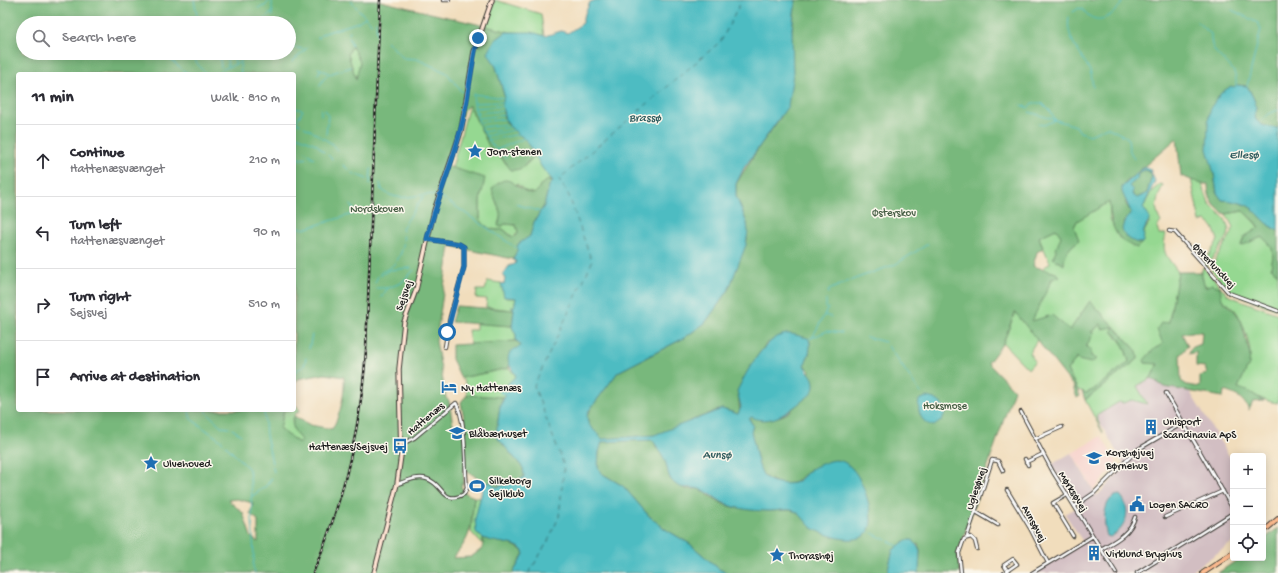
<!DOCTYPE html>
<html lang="en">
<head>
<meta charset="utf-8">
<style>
	body { margin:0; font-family:"Gochi Hand",sans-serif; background:#f2f2f3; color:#2b2b33 }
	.controls { position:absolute; right:12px; bottom:12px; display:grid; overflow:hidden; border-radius:4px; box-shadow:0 2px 10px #0003 }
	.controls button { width:36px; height:36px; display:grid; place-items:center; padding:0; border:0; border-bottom:1px solid #e1e1e2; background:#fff; color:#2b2b33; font:20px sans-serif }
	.stop { position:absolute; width:12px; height:12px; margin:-9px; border:3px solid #1f6fb2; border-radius:50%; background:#fff }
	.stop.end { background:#1f6fb2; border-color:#fff; box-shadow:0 1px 4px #0008 }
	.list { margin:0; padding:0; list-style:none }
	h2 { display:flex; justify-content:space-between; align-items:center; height:52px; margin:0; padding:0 16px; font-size:17px }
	h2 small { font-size:13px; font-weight:400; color:#7c7c81 }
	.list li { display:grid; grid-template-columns:26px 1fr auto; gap:12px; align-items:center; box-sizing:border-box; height:72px; padding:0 16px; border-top:1px solid #e1e1e2 }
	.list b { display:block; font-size:15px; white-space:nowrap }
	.list p { margin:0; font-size:13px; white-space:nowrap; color:#7c7c81 }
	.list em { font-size:13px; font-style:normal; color:#7c7c81 }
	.icon { flex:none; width:22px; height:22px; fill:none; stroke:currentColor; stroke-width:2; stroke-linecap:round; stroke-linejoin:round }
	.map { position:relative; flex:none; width:1278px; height:573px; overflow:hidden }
	.search { position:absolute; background:#fff; box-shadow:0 2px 10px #0003; left:16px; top:16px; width:280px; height:44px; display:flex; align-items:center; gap:10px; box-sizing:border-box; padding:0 14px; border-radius:22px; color:#7c7c81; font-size:15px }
	.panel { position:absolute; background:#fff; box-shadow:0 2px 10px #0003; left:16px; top:72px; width:280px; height:340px; border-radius:4px }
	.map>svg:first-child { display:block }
</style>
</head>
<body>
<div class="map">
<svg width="1278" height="573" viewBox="0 0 1278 573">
	<rect width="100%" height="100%" fill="#fbf7ec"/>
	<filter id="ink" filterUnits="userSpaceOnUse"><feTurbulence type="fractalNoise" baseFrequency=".025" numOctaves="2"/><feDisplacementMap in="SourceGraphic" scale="8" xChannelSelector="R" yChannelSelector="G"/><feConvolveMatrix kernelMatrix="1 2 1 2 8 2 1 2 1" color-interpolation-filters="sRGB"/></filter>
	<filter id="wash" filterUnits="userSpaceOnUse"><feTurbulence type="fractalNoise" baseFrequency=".012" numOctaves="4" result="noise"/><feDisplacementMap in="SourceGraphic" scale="16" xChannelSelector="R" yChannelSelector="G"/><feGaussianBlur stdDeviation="0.9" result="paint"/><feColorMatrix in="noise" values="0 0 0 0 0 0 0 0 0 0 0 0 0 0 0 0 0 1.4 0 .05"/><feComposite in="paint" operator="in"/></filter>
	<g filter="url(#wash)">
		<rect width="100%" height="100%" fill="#f1ddbc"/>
		<path fill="#f7d0ca" d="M 1101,436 L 1117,463 L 1094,490 L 1072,453 Z"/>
		<path fill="#d2bec2" d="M 1151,378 L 1164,387 L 1190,392 L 1233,462 L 1233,542 L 1189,573 L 1034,573 L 1083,542 L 1065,514 L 1078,507 L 1051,465 L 1071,453 L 1097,496 L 1125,466 L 1096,416 L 1119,402 L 1123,403 L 1132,400 L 1147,403 L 1137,386 Z"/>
		<path fill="#95d891" stroke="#587a56" d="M 495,0 L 541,14 L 544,36 L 534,33 L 510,32 L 484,26 Z
			M 352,46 L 360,62 L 356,80 L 348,54 Z
			M 469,105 L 491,150 L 501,157 L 504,162 L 521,169 L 530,161 L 533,157 L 536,156 L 546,173 L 552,178 L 552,182 L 550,179 L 539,187 L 538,190 L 535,194 L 525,191 L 517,184 L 493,193 L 501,215 L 498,224 L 501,227 L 505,224 L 516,225 L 518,232 L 513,237 L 503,229 C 493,232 485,227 480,219 L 480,201 L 484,183 L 452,168 Z
			M 1191,179 L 1202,184 L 1209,203 L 1225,219 L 1229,230 L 1228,236 L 1207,267 L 1204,263 L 1218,240 L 1213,227 L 1206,221 L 1200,222 Z
			M 1160,184 L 1163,185 C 1157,199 1153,208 1161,222 L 1157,227 L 1159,234 L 1166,234 C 1161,254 1167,256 1178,272 L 1169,322 L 1163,344 L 1154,349 L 1145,363 L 1158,363 L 1151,378 L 1137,386 L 1147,404 L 1132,400 L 1123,403 L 1119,402 L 1096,416 L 1103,433 L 1085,400 L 1138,359 L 1137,351 L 1090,301 L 1070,330 L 1031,321 L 1038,304 L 1056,273 L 1042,269 L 1050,263 L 1039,237 L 1056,229 L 1061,236 L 1063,258 L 1067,251 L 1078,240 L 1074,227 L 1077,221 L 1109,201 L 1110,219 L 1119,238 L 1142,243 L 1144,232 L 1149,223 L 1146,212 L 1143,208 L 1151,192 Z
			M 1243,211 L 1260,228 L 1244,237 L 1241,245 L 1262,237 C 1275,248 1274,251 1271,268 L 1278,274 L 1278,308 L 1275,309 L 1231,292 L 1211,270 L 1212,265 L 1232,233 L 1233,227 L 1226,214 Z
			M 1203,267 L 1229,296 L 1278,314 L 1278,403 C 1260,401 1254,393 1238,388 C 1242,378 1249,367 1250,356 C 1251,346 1242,318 1235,310 C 1223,297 1195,289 1203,267 Z
			M 488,281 L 501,283 L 506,298 L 516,298 L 514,308 L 512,307 L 514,310 L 486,307 L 487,299 L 476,298 L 477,290 L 485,290 Z
			M 1016,311 L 1037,340 L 1029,353 L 1035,361 L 1028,369 L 1003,343 Z
			M 476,323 L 512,326 L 516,335 L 516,341 L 470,344 L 468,330 L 476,330 Z
			M 1101,324 L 1114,328 L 1112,331 L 1124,346 L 1129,362 L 1093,390 L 1086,393 L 1078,390 L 1067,370 L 1078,357 L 1091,356 L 1086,347 L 1094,333 L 1091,332 Z
			M 509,368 L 516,376 L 508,384 L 508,390 L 503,397 L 467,395 L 465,382 L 461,378 Z
			M 294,406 L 297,406 L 300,411 L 295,414 L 292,422 L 297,435 L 301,440 L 300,443 L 296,441 L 280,429 L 284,410 L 294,410 Z
			M 474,497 L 480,498 L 475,521 L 478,535 L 483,538 L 482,544 L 471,532 Z"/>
		<path fill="#78b87b" stroke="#4a6a4c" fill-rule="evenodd" d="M 0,0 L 376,0 L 510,32 L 499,37 L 491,46 L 492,60 L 496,67 L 504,95 L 503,115 L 507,124 L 527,141 L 536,156 C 526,159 527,171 511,170 L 501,157 L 491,150 L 469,105 L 463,111 L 447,166 L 485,178 L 480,201 L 480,219 C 485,227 493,232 503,229 L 512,237 L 516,236 L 518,232 L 516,225 L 505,224 L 501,227 L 498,226 C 504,209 496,206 492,189 C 507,172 511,183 525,191 C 527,193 532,193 534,194 L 538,190 L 540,185 L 550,179 L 552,182 L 549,186 L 544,206 L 534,222 L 532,232 L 527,240 L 518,244 L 517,251 L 513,259 L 450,246 L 436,341 L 446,398 L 449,401 L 453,425 L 465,424 L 461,402 L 467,395 L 503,397 L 500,406 L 496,436 L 523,468 L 525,475 L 521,479 L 496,487 L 492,483 L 486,484 L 463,468 L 464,483 L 462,483 L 461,487 L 463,489 L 463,492 L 474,497 C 470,526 474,534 453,558 L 471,557 L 483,548 L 483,538 C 497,543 515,541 524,553 L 513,573 L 0,573 ZM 23,23 L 289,23 L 289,53 L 23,53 ZM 352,46 L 360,62 L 356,79 L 348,54 ZM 18,74 L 294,74 L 294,384 L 298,379 L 325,374 L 344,377 C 345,393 341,414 332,429 L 310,425 L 294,416 C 290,426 295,433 301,440 L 300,443 L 296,441 L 280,429 L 284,410 L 18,410 ZM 237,499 L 253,503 L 250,514 L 258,520 L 258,542 L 251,537 L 243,513 L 228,500 Z
			M 796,0 L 1278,0 L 1278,128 C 1270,127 1256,126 1255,116 C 1255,113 1256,109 1256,106 C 1255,100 1250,91 1247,86 L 1237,85 L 1214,174 L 1217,193 L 1222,200 C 1260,203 1252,215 1278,231 L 1278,274 L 1271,268 C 1274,252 1275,248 1262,237 L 1241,246 L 1244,237 L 1260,227 L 1243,211 L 1225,214 C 1213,206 1208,199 1208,184 L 1202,184 L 1181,176 L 1177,138 L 1125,183 L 1126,204 L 1131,212 L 1123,223 L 1137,243 L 1142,243 L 1137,248 C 1112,239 1112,225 1109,202 L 1077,221 L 1074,227 L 1079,240 C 1070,248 1064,252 1064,265 L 1053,258 L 1061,236 L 1056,229 L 1039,237 L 1043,248 L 1037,252 L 1033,266 L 1056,273 L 1060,276 L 1052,279 L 1032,321 L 1052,315 L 1070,330 L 1090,301 L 1137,351 L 1138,359 L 1085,400 L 1082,391 L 1086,393 L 1093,390 L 1129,362 C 1127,351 1121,338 1112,331 L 1114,327 L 1102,329 L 1101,324 L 1091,332 L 1094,333 L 1086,347 L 1091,349 L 1091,356 L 1097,359 L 1091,363 L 1078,360 L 1077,358 L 1067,370 L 1080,396 L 1077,398 L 1073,386 L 1015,312 L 1003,343 L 988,363 L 1014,390 L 960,547 L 958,557 L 960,573 L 919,573 L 920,550 L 918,544 L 893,550 L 887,573 L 728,573 L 719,569 L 690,544 L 665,529 L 649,516 L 623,486 L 601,473 L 598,467 L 599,452 L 601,442 L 598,435 L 589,425 L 587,416 L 593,405 L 618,372 L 684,338 L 705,323 L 728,291 L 747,240 L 747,223 L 736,196 L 736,184 L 761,144 L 781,117 ZM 791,335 L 810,341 L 809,354 L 804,365 L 810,371 C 796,408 795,422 751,417 L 749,419 L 753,425 L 751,432 L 760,470 L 766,478 L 781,484 L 794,483 L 811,469 L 866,495 L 871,521 L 867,531 L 813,528 L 797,512 L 790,510 L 769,511 L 733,507 L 725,505 L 699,489 L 685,489 L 670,479 L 666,462 L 655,445 L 690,421 L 716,411 L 722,409 L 738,414 L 740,413 L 738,391 L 755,360 L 766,344 L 782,336 Z
			M 1144,170 L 1149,171 L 1152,176 L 1147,193 L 1137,198 L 1134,196 L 1128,186 L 1138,174 Z
			M 1178,272 L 1201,272 L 1205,287 L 1212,284 L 1220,287 L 1222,300 L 1234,310 L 1241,320 L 1250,355 L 1249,364 L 1238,388 L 1250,392 L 1264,401 L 1253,402 L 1249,410 C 1243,398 1237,395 1224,391 L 1223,397 L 1164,387 L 1151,378 L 1158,364 L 1145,363 L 1144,360 L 1154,349 L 1163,344 L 1157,329 L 1161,323 L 1169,322 ZM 1191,332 L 1202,332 L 1201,344 L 1191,348 L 1189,354 L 1196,352 L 1196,366 L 1205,367 L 1207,374 L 1200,376 L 1200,387 L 1187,385 L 1181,381 L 1180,355 L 1188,346 L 1182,334 Z
			M 456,306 L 514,310 L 512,326 L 451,322 Z
			M 516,341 L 521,346 L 510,354 L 509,368 L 461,378 L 452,359 L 452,345 Z
			M 1278,528 L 1278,573 L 1218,573 L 1240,558 L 1263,558 L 1263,540 Z"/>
		<path fill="#4dbcc2" stroke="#346c6f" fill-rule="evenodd" d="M 596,0 L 796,0 L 792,28 L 793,74 L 788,106 L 744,168 L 736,184 L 736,196 L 747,223 L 748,231 L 746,245 L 728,291 L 705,323 L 684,338 L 618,372 L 588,412 C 584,426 595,429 602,439 L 654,435 L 722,409 L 738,414 L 741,407 L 737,391 C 746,373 764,337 786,334 C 792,333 802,337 808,338 C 813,345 808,358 804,365 C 808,373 815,376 814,387 C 813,394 807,397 802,401 C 788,412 771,426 751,417 L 749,419 L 753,425 L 751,432 C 755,443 757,469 765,477 C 771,483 786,485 794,483 C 800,481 805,474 810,470 C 815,466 824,463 830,461 C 856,453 871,501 871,521 C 870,551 829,537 814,529 C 805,524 802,512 791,510 C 784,509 777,511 770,511 C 758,511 743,510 731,506 C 719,503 711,492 699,489 C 690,486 682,491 674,483 C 668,478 668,471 666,464 C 664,456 657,448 653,440 L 602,442 L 599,452 L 598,467 L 601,473 L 623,486 L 649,516 L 665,529 L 690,544 L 719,569 L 728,573 L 513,573 L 524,554 C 520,538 486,547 476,532 L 475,519 L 484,482 L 486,484 L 491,482 L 494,486 L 498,487 L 521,479 L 524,477 L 523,468 L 496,436 L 500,406 L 508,390 L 508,383 L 516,376 C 512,369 503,359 512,350 C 515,348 518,348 521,346 L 516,340 L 516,335 L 512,327 L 514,309 L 511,307 L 514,307 L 516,298 L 504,297 L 501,283 L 504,284 L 505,278 L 503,275 L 509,266 L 515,264 L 516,261 L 513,260 L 517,251 L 518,244 L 530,236 L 534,222 L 544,206 L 549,186 L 553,181 L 542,168 L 527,141 L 510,127 L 505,119 L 502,106 L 504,95 L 496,67 L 488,53 L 494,41 L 506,32 L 532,32 L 545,36 L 561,31 L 568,33 L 583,23 L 583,18 L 590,2 Z
			M 1237,85 L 1247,86 C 1250,91 1255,100 1256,106 C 1256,109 1255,112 1255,116 C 1256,126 1270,127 1278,128 L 1278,231 C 1252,215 1260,203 1222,200 L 1217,193 L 1214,174 L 1207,149 L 1208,122 L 1211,107 L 1221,93 L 1231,86 L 1234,87 Z
			M 1146,167 L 1150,169 L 1155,181 L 1143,208 C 1154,221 1148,219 1144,231 C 1143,235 1145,239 1142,243 C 1135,243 1132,241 1127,237 C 1116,228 1127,221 1131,212 L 1122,192 L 1122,187 L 1142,169 ZM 1144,170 L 1149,171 L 1152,176 L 1147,193 L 1137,198 L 1132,194 L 1133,190 L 1129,186 L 1137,179 L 1138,174 Z
			M 926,397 C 938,399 943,402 945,414 L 941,421 L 934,426 C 921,423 917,412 919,400 Z
			M 1120,495 C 1133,509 1126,530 1110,537 L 1107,536 C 1103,523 1102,496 1120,495 Z
			M 906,540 L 913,540 L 920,550 L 919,573 L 887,573 L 893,550 Z"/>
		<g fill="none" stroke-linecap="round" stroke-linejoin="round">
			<path stroke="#4dbcc2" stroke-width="1" d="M 194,0 L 197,15
				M 272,0 L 272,16
				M 350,0 L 357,8
				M 1123,1 L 1124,0
				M 258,8 L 265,6 L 270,0
				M 358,9 L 372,24
				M 1232,10 L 1258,23 L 1261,29 L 1247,86
				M 1073,12 L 1079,8 C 1084,9 1085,13 1089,16 C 1102,25 1115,13 1122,3
				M 1069,17 C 1065,38 1081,53 1090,71 C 1092,76 1092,82 1093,87
				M 262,21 L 273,11
				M 376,21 L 377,34
				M 1197,22 L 1211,34 C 1209,62 1239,59 1236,86
				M 195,23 L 196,21
				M 349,34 L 350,31
				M 349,37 L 352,46
				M 318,38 L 322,34 L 358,22 L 365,17
				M 387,41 L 403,58 L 417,59 L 447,73 L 461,91 L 464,92
				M 289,47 L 304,49
				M 162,53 L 181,68
				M 189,53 C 196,59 199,69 207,74
				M 219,53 L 221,67
				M 226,53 L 228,66
				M 234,53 L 235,64
				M 239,53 L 241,74
				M 292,62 L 307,48
				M 318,68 L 330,74
				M 223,69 L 239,63
				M 183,70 L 189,74
				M 221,70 L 222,74
				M 318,74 L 321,69
				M 320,86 C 325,71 339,72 351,67
				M 504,98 L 473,94 C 475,120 485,142 506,158
				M 474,103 L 503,102
				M 1021,105 L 1028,108 L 1032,103 L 1042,103 L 1051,112 L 1055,120 L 1044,125 L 1038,124
				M 294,108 L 303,110 L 296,122 L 300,124
				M 474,108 L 502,106
				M 325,110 L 328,116 L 326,135
				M 1029,112 L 1076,126 L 1080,132 L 1090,135 L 1107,127 L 1128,138 L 1129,149 L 1134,159
				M 476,113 L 502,111
				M 321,115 L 321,109
				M 479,118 L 503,115
				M 481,122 L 505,119
				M 1259,123 L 1270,113 L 1278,110
				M 304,127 L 312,131
				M 483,127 L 507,124
				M 313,132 L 331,143 L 338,150
				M 484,132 L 510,127
				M 294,135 L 316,144 L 324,152
				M 486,136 L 514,130
				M 488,140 L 520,134
				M 496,150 L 525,138
				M 304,151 L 314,158
				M 294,152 L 299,159 L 313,158
				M 328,155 L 332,159
				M 343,165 L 349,170
				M 352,173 L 367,179
				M 380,183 L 382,190
				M 370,184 L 371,169
				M 380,188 C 399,206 414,192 436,195
				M 441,197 L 446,200
				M 449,202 L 512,245
				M 516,204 L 541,212
				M 351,205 L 356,213
				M 358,211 L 360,210
				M 294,225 L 304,229 L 356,213
				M 403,231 L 402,228 L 423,197
				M 514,246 L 518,249
				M 381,275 L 389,270 L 411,268
				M 375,283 C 381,266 385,274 394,264 C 401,257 405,244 403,235
				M 376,288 L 388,288
				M 828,293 L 829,290 L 849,281 L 896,264 L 928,244
				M 381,297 L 388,288 L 401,283 L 414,270
				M 826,300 L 826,309
				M 824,315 L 831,317
				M 866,337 L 885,342
				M 812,338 L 828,308
				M 809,339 L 827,331 L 842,333
				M 888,346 L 921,393
				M 309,349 L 312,335
				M 304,366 L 306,358
				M 294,372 L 304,366
				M 264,410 L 266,435 L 274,472
				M 181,411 L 185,410
				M 205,411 L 222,427 L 229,428
				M 189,412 L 191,419 L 223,442
				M 232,429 L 241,435
				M 225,445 L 249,469 L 252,496
				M 867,531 L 869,532
				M 872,533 L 886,540
				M 889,541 L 898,546
				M 255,573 L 253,567 L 254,559 L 251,497 L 266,486 L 272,478"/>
			<path stroke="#4dbcc2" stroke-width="3" d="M 501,392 L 506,393"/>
			<path stroke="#305c5e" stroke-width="1" stroke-dasharray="5 4" stroke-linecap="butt" d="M 529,573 L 548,541 L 559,517 L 564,466 L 534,386 L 592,262 L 569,196 L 559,179 L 721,41 L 742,0"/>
		</g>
	</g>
	<g filter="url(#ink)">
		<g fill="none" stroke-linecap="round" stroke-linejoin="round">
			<g stroke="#3c3934" stroke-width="4.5">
				<path id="street" d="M 443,0 L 449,0
					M 1169,231 L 1175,232 L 1229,293 L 1278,311
					M 427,239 L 459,244 L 464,247 L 464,267 L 450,317 L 445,347
					M 1166,393 L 1233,509
					M 1021,412 L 1053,472 L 1116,573
					M 1035,439 L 1062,427
					M 1025,459 L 1028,465
					M 1026,462 L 1043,454
					M 397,484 C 407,481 417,476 427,479 C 444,484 442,506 464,494 L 467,488 C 464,464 467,422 456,403 L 414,438 L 402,444
					M 1007,490 L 1030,528 L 1048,563
					M 1067,495 L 1053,503 L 1073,536
					M 1075,506 L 1094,493 L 1137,450 L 1183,423
					M 976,512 L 998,525
					M 1165,517 L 1223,491
					M 967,537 L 992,460 L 998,461 L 1003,471
					M 1101,549 C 1115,541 1130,534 1135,517
					M 961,573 L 959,553 L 964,539 L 971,537 L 975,541 L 977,549
					M 1004,573 L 1017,564 L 1013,559 L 1004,565 L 1009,573
					M 1032,573 L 1093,536
					M 1137,573 L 1233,513"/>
			</g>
			<g stroke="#3c3934" stroke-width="5.5">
				<path id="secondary" d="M 374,573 L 397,484 L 401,455 L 399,369 L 404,322 L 416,290 L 434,211 L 461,131 L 474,52 L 492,0"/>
			</g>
			<g stroke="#3c3934" stroke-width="6">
				<path id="primary" d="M 1263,532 L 1278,519
					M 1203,573 L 1233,553"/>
			</g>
			<use href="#street" stroke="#fff" stroke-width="2.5"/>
			<use href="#secondary" stroke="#fee3d2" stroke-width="3.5"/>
			<use href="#primary" stroke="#fcba8e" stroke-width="4"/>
			<g stroke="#1c1c1c" stroke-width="2.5">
				<path id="rail" d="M 313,573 C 343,502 361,428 366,350 L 380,0"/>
			</g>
			<use href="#rail" stroke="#fbf7ec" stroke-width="1" stroke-dasharray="3" stroke-linecap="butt"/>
		</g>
	</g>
	<g fill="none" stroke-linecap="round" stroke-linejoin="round" filter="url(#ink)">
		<path stroke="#1f6fb2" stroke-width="5" d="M 447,332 L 464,267 L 464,247 L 459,244 L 427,239 C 436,201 452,166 461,128 C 469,99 470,68 478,38"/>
	</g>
	<defs>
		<g id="sight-bare" transform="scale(1.2)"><path d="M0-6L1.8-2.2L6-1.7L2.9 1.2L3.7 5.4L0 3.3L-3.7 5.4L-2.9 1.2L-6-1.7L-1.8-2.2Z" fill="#1f6fb2" stroke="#fbf7ec" stroke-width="2.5" paint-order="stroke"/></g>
		<g id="hotel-bare" transform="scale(1.2)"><path d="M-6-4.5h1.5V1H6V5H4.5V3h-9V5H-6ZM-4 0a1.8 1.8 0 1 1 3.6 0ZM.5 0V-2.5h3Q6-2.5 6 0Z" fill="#1f6fb2" stroke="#fbf7ec" stroke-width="2.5" paint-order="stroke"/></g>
		<g id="building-bare" transform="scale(1.2)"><path d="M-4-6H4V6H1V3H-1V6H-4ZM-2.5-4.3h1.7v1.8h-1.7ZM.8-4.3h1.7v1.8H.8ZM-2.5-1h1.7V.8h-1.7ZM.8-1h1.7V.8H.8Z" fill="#1f6fb2" stroke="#fbf7ec" stroke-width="2.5" paint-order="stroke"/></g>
		<g id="school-bare" transform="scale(1.2)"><path d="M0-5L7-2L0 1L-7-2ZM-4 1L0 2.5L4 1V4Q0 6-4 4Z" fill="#1f6fb2" stroke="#fbf7ec" stroke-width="2.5" paint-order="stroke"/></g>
		<g id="bus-bare" transform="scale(1.2)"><path d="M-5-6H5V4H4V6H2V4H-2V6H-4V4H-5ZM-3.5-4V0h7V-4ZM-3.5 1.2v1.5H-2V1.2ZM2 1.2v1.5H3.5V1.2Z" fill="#1f6fb2" stroke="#fbf7ec" stroke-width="2.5" paint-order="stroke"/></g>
		<g id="stadium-bare" transform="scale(1.2)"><path d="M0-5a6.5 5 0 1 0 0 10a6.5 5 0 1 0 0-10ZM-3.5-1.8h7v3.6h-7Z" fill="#1f6fb2" stroke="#fbf7ec" stroke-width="2.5" paint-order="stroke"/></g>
		<g id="civic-bare" transform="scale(1.2)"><path d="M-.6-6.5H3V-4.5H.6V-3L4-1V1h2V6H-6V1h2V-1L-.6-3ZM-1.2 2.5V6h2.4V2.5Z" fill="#1f6fb2" stroke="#fbf7ec" stroke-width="2.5" paint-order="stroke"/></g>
	</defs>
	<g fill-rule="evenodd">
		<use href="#sight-bare" x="475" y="151"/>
		<use href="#hotel-bare" x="449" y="387"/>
		<use href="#building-bare" x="1151" y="427"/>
		<use href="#school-bare" x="457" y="433"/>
		<use href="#bus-bare" x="400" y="446"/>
		<use href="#school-bare" x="1094" y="458"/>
		<use href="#sight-bare" x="151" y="463"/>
		<use href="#stadium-bare" x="477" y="486"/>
		<use href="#civic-bare" x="1137" y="504"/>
		<use href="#building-bare" x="1094" y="553"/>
		<use href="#sight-bare" x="777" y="555"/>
	</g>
	<g text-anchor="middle" stroke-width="3" stroke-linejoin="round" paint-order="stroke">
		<g font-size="11" fill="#1c1c1c" stroke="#fbf7ec" text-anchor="start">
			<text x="487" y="155">Jorn-stenen</text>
			<text x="461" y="391">Ny Hattenæs</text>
			<text x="1163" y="425">Unisport<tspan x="1163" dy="13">Scandinavia ApS</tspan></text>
			<text x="469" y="437">Blåbærhuset</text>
			<text x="388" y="450" text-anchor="end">Hattenæs/Sejsvej</text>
			<text x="1106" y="456">Korshøjvej<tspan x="1106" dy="13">Børnehus</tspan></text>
			<text x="163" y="467">Ulvehoved</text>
			<text x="489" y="484">Silkeborg<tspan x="489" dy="13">Sejlklub</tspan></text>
			<text x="1149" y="508">Logen SACRO</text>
			<text x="1106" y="557">Virklund Bryghus</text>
			<text x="789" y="559">Thorashøj</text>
		</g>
		<g font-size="11" fill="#465e45" stroke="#fbf7ec">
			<text x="377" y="212">Nordskoven</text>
			<text x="894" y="216">Østerskov</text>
			<text x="945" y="409">Hoksmose</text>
		</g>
		<g font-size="11" fill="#1c1c1c" stroke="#fbf7ec">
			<text transform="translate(1215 265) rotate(47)" y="4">Østerlundvej</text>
			<text transform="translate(403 295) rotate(-71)" y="4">Sejsvej</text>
			<text transform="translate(425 418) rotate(-40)" y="4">Hattenæs</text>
			<text transform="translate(975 488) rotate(-72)" y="4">Uglesøvej</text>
			<text transform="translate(1074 491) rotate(58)" y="4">Mørksøvej</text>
			<text transform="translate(1035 523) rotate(61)" y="4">Avnsøvej</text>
		</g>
		<g font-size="12" font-style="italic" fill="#305c5e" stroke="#fbf7ec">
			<text x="645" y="121">Brassø</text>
			<text x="1244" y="158">Ellesø</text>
			<text x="717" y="458">Avnsø</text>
		</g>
	</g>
</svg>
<div class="controls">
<button>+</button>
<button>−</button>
<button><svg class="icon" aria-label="locate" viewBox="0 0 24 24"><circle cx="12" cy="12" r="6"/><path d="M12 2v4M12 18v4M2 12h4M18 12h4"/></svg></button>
</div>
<div class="stop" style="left:447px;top:332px"></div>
<div class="stop end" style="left:478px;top:38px"></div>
<div class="search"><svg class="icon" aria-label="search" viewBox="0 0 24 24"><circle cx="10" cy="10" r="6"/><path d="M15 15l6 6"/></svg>Search here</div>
<section class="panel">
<h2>11 min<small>Walk · 810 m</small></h2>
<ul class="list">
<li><svg class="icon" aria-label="ahead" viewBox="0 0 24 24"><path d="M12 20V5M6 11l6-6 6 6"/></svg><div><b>Continue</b><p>Hattenæsvænget</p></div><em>210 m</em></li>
<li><svg class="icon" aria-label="left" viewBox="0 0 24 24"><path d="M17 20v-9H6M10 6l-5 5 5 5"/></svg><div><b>Turn left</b><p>Hattenæsvænget</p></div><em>90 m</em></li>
<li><svg class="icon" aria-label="right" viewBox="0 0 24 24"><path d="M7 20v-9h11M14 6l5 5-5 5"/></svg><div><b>Turn right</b><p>Sejsvej</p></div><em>510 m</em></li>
<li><svg class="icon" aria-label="arrive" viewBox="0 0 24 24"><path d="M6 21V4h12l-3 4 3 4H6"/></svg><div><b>Arrive at destination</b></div></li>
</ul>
</section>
</div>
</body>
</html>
